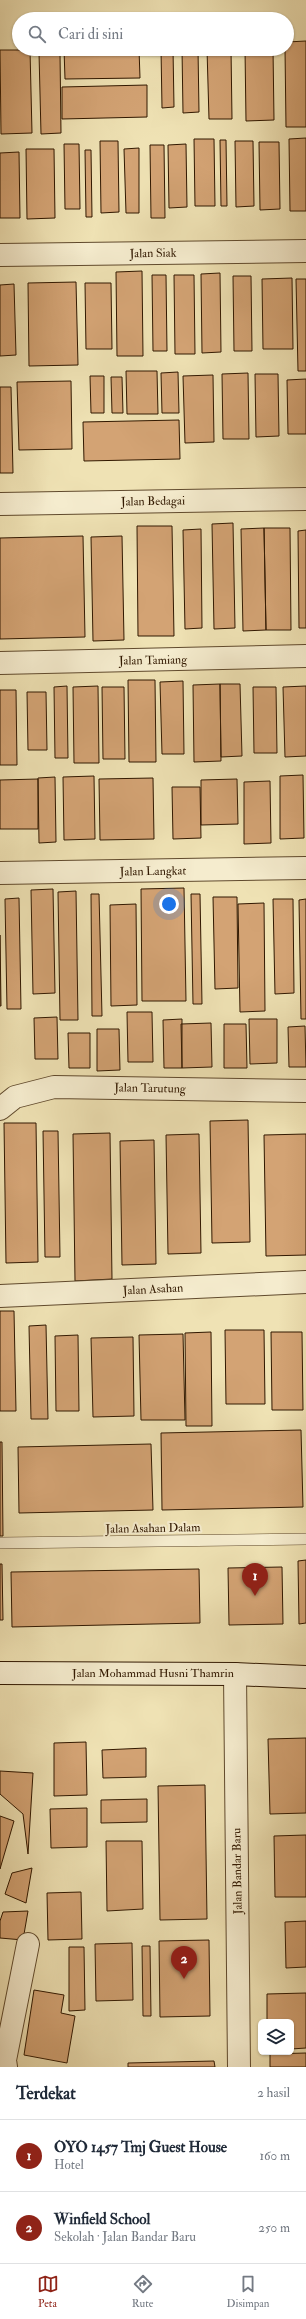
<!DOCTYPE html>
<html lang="id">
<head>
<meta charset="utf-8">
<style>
	body { margin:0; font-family:"IM FELL Double Pica",serif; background:#f2f2f3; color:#1f2937 }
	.controls { position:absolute; right:12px; bottom:12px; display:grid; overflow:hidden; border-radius:6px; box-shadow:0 1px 3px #0004 }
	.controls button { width:36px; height:36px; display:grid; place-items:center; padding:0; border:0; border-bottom:1px solid #e0e1e3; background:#fff; color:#1f2937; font:20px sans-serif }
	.you { position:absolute; left:169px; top:904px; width:14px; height:14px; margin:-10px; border:3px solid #fff; border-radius:50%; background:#1a73e8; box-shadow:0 0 0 6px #1a73e833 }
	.badge { display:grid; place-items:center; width:26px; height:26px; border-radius:50%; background:#8f2418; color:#fff; font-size:13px; font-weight:700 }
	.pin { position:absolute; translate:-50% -33px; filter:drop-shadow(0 1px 2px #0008) }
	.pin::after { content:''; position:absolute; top:21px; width:14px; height:12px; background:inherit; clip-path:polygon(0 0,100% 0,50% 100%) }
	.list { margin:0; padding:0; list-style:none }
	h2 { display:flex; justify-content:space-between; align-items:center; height:52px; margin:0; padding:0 16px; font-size:17px }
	h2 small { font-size:13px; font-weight:400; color:#747a83 }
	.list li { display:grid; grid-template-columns:26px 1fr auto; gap:12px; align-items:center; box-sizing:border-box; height:72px; padding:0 16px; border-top:1px solid #e0e1e3 }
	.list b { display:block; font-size:15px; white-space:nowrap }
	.list p { margin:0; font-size:13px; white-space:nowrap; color:#747a83 }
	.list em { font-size:13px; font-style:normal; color:#747a83 }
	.icon { flex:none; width:22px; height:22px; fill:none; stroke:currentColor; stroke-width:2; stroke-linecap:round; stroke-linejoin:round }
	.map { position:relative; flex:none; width:306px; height:2067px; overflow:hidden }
	.search { position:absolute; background:#fff; box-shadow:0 1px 3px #0004; left:12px; right:12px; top:12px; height:44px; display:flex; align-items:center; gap:10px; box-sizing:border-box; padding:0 14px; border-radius:22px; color:#747a83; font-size:15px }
	.sheet { height:196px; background:#fff }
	nav { display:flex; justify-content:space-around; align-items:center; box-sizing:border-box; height:56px; border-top:1px solid #e0e1e3; background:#fff; font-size:11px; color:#747a83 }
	nav a { display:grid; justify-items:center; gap:2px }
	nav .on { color:#8f2418 }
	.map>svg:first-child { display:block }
</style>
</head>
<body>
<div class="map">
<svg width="306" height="2067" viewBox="0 0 306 2067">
	<rect width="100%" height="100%" fill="#efe2b4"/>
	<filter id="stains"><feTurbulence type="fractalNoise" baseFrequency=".005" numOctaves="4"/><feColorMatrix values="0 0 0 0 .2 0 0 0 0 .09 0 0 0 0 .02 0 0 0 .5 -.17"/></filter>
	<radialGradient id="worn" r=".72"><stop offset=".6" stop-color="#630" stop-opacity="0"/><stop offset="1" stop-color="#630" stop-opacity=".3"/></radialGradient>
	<path fill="#d3a374" stroke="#311800" d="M 306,41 L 306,127 L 286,127 L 285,49 L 287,42 Z
		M 64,49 L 139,49 L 140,78 L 65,79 Z
		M 161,49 L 173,49 L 174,107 L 162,108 Z
		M 182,49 L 198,49 L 199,112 L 183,113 Z
		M 207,49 L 231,49 L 232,119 L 209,119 Z
		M 245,49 L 273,49 L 274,120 L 246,121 Z
		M 0,50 L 30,50 L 32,133 L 1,134 Z
		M 39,53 L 60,53 L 61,133 L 41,134 Z
		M 147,85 L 147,117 L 62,119 L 62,87 Z
		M 306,138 L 306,211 L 290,211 L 289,139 Z
		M 194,139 L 214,139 L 215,206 L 195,206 Z
		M 220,140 L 226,140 L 227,206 L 221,206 Z
		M 100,141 L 118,141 L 119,212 L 101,213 Z
		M 235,141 L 253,141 L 254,206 L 236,207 Z
		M 259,142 L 279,142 L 280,209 L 260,210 Z
		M 64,144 L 79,144 L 80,209 L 65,209 Z
		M 186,144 L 187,207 L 169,208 L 168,145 Z
		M 150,145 L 164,145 L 165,218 L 151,218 Z
		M 139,148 L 139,213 L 126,213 L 124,149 Z
		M 26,149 L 54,149 L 55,218 L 27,219 Z
		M 85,150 L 91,150 L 92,217 L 86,217 Z
		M 19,152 L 20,218 L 0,218 L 0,153 Z
		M 142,271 L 143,356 L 117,356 L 116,272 Z
		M 220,273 L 221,352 L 202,353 L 201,274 Z
		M 152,275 L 166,275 L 167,351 L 153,351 Z
		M 174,275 L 194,275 L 195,354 L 175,354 Z
		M 233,276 L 251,276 L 252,351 L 234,351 Z
		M 292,278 L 293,349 L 263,349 L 262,279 Z
		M 296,279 L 306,279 L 306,371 L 298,371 Z
		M 76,282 L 78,365 L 29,366 L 28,283 Z
		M 85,283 L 111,283 L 112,349 L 86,349 Z
		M 14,284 L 16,355 L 0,356 L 0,285 Z
		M 126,371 L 157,371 L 158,414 L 127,414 Z
		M 178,372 L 179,413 L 162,413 L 161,373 Z
		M 248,373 L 249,439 L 223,439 L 222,374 Z
		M 255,374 L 278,374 L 279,436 L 256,437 Z
		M 213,375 L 214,442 L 185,443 L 183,376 Z
		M 90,376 L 104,376 L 104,413 L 91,413 Z
		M 111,377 L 122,377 L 123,413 L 112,413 Z
		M 306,379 L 306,434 L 288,434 L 287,380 Z
		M 71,381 L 72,449 L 19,450 L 17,382 Z
		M 0,387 L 11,387 L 13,473 L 0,473 Z
		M 179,420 L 180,459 L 84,461 L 83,422 Z
		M 233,523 L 235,628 L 214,629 L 212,524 Z
		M 137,526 L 172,526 L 174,636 L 138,636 Z
		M 264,528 L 266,630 L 243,631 L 241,529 Z
		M 264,528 L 290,528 L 291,630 L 266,630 Z
		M 201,529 L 202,628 L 185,629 L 183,530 Z
		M 306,530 L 306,628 L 299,628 L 298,531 Z
		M 83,536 L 85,637 L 0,639 L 0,538 Z
		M 122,536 L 124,640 L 93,641 L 91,537 Z
		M 128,680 L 155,680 L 156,762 L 129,762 Z
		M 183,681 L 184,754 L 162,754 L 160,682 Z
		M 220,684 L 221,761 L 194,762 L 193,685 Z
		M 220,684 L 240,684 L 242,756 L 221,757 Z
		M 67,686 L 68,758 L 55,758 L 54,687 Z
		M 98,686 L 99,763 L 74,763 L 73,687 Z
		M 306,686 L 306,756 L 285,757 L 283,687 Z
		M 102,687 L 124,687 L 125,759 L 103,759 Z
		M 253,687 L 276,687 L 277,753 L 254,753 Z
		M 0,690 L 16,690 L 17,765 L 0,765 Z
		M 27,692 L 46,692 L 47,750 L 28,750 Z
		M 303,775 L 304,838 L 280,839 L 280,776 Z
		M 94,776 L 95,839 L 64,840 L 63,777 Z
		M 55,777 L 56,842 L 39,843 L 38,778 Z
		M 153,778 L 154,839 L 100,840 L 99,779 Z
		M 38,779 L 38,829 L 0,829 L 0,780 Z
		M 237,779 L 238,824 L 201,825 L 201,780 Z
		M 270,781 L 271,843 L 244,844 L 244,782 Z
		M 172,787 L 200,787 L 201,838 L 173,839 Z
		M 184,888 L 186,1001 L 142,1001 L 141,889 Z
		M 53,889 L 55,993 L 33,994 L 31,890 Z
		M 76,891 L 78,1020 L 60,1020 L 58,892 Z
		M 91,894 L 99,894 L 102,1016 L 92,1016 Z
		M 191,894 L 200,894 L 202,1004 L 193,1004 Z
		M 213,897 L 237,897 L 238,988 L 215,989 Z
		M 19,898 L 21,1009 L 7,1009 L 5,899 Z
		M 273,899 L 293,899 L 294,993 L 275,994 Z
		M 306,899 L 306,1019 L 301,1019 L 299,900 Z
		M 264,903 L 265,1011 L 240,1012 L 238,904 Z
		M 136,904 L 137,1005 L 111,1006 L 110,905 Z
		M 0,935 L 1,1006 L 0,1006 Z
		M 127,1012 L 152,1012 L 153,1062 L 128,1062 Z
		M 57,1017 L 58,1059 L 35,1059 L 34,1018 Z
		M 182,1019 L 182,1068 L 164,1068 L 163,1020 Z
		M 249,1019 L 277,1019 L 277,1063 L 250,1064 Z
		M 211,1023 L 212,1067 L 182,1068 L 181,1024 Z
		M 224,1024 L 246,1024 L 247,1068 L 224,1068 Z
		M 305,1026 L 306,1067 L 289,1067 L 288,1027 Z
		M 97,1029 L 119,1029 L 120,1070 L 97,1071 Z
		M 68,1033 L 90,1033 L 90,1068 L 69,1068 Z
		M 248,1120 L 250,1242 L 212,1243 L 210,1121 Z
		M 4,1123 L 36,1123 L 38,1262 L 6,1263 Z
		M 43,1131 L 58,1131 L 60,1257 L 45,1257 Z
		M 110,1133 L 112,1279 L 75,1281 L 73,1134 Z
		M 199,1134 L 201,1253 L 168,1254 L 166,1135 Z
		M 306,1134 L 306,1255 L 266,1256 L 264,1135 Z
		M 154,1140 L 156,1264 L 122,1265 L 120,1141 Z
		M 0,1311 L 14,1311 L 16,1411 L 0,1411 Z
		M 46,1325 L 48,1419 L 31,1419 L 29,1326 Z
		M 225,1330 L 264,1330 L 265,1404 L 226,1404 Z
		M 211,1332 L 212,1426 L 186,1426 L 185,1333 Z
		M 271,1332 L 302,1332 L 303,1410 L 272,1410 Z
		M 183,1334 L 185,1420 L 141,1420 L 139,1335 Z
		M 78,1335 L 79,1411 L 56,1411 L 55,1336 Z
		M 133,1337 L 134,1416 L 93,1417 L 91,1338 Z
		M 301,1430 L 303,1507 L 162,1510 L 161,1433 Z
		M 0,1442 L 2,1442 L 3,1536 L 0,1536 Z
		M 151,1444 L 153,1510 L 19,1513 L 18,1447 Z
		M 306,1560 L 306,1623 L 299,1624 L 298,1561 Z
		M 0,1564 L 2,1564 L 3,1620 L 0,1620 Z
		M 282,1567 L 283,1624 L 229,1625 L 228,1568 Z
		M 199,1569 L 200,1623 L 12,1627 L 11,1572 Z
		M 306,1738 L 306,1813 L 270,1814 L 268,1739 Z
		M 86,1742 L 87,1795 L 54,1796 L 54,1743 Z
		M 146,1748 L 146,1777 L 103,1778 L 102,1750 Z
		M 0,1771 L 33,1773 L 28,1854 L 23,1814 L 0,1794 Z
		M 205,1785 L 207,1919 L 160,1920 L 158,1786 Z
		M 147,1799 L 147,1822 L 101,1823 L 101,1800 Z
		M 87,1808 L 87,1847 L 51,1848 L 50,1809 Z
		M 0,1816 L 14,1821 L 0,1869 Z
		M 306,1835 L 306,1897 L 275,1897 L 274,1836 Z
		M 106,1841 L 142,1841 L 143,1909 L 107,1911 Z
		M 32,1868 L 26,1903 L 5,1894 L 12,1873 Z
		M 81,1892 L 82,1939 L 48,1940 L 47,1893 Z
		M 28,1911 L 23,1940 L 0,1938 L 0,1921 L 3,1912 Z
		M 306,1921 L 306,1967 L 286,1968 L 285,1922 Z
		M 209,1940 L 210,2016 L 160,2017 L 159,1941 Z
		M 132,1943 L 133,2000 L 96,2001 L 95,1944 Z
		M 142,1946 L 150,1946 L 151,2016 L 143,2016 Z
		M 69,1947 L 84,1947 L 85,2010 L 69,2011 Z
		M 34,1990 L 64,1995 L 61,2013 L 75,2016 L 67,2063 L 24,2055 Z
		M 306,1993 L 306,2048 L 291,2049 L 291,2022 L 267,2022 L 267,1994 Z
		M 306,2053 L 306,2067 L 270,2067 L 270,2054 Z
		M 214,2061 L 215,2067 L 128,2067 L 128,2063 Z"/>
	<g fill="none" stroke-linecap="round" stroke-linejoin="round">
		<g stroke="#604a2d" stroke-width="12">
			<path id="service" d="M 0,1543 L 306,1539"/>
		</g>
		<g stroke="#604a2d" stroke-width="24">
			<path id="minor" d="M 0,255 L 306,251
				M 0,663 L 306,656
				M 0,873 L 306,868
				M 0,1109 L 15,1097 L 54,1087 L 306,1091
				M 0,1296 L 306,1282
				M 235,1674 L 239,2067
				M 6,2067 L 5,2060 L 28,1944"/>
		</g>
		<g stroke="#604a2d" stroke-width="24">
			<path id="tertiary" d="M 0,504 L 306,499"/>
		</g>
		<g stroke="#311800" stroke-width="24">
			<path id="secondary" d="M 0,1673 L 235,1674 L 306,1677"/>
		</g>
		<use href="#service" stroke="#f5ecce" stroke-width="11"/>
		<use href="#minor" stroke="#f5ecce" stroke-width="22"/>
		<use href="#tertiary" stroke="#f5ecce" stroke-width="22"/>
		<use href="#secondary" stroke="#f5ecce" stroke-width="22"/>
	</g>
	<g text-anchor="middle" stroke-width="4" stroke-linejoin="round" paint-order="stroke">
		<g font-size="12" fill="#311800" stroke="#f5ecce">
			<text transform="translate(153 253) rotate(-1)" y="4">Jalan Siak</text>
			<text transform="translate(153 501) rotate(-1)" y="4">Jalan Bedagai</text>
			<text transform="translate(153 660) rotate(-1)" y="4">Jalan Tamiang</text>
			<text transform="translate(153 871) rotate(-1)" y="4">Jalan Langkat</text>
			<text transform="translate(150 1088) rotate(1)" y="4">Jalan Tarutung</text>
			<text transform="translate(153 1289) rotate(-3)" y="4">Jalan Asahan</text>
			<text transform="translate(153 1528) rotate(-1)" y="4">Jalan Asahan Dalam</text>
			<text x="153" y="1677">Jalan Mohammad Husni Thamrin</text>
			<text transform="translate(237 1871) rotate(-91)" y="4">Jalan Bandar Baru</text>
		</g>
	</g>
	<rect width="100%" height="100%" filter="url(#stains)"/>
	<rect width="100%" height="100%" fill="url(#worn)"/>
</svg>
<div class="controls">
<button><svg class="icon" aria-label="layers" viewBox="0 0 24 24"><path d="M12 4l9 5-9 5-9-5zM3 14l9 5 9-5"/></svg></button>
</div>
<div class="you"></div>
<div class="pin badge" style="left:255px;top:1596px">1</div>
<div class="pin badge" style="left:184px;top:1979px">2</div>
<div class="search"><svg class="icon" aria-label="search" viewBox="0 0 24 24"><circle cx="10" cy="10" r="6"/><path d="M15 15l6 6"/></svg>Cari di sini</div>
</div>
<section class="sheet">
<h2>Terdekat<small>2 hasil</small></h2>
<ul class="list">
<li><span class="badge">1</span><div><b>OYO 1457 Tmj Guest House</b><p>Hotel</p></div><em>160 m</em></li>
<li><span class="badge">2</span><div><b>Winfield School</b><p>Sekolah · Jalan Bandar Baru</p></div><em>250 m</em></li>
</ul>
</section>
<nav>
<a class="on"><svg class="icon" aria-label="map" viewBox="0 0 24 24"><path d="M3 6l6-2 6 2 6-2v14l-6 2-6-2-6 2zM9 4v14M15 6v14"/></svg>Peta</a>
<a><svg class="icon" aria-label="directions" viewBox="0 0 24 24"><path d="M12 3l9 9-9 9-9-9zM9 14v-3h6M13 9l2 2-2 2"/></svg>Rute</a>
<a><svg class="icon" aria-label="saved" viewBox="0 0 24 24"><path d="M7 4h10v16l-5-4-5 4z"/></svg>Disimpan</a>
</nav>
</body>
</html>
